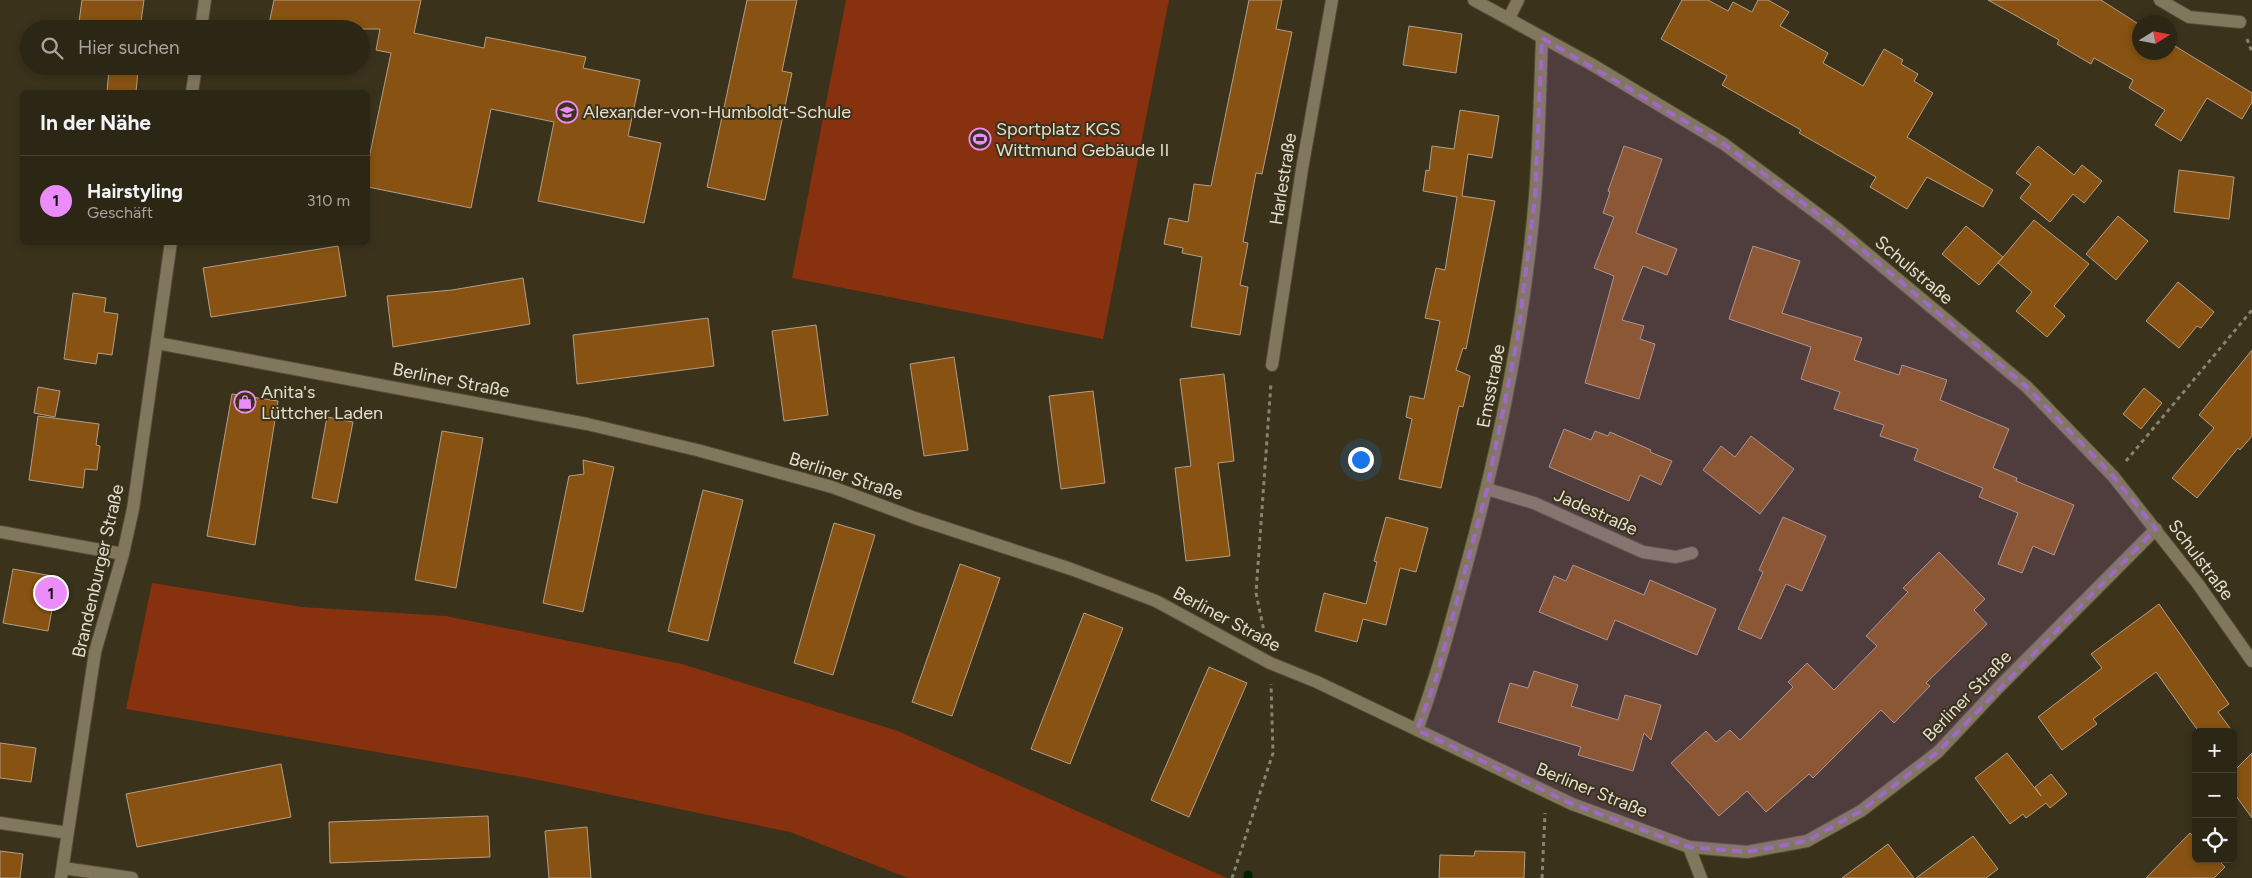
<!DOCTYPE html>
<html lang="de">
<head>
<meta charset="utf-8">
<style>
	body { margin:0; font-family:Figtree,sans-serif; background:#383222; color:#f1f3f6 }
	.controls { position:absolute; right:15px; bottom:15px; display:grid; overflow:hidden; border-radius:8px; box-shadow:0 2px 8px #0003 }
	.controls button { width:45px; height:45px; display:grid; place-items:center; padding:0; border:0; border-bottom:1px solid #484334; background:#2c2614; color:#f1f3f6; font:25px sans-serif }
	.compass { position:absolute; left:2132px; top:15px; width:45px; height:45px; border-radius:50%; background:#2c2614; box-shadow:0 2px 8px #0003; rotate:79deg }
	.you { position:absolute; left:1360px; top:459px; width:18px; height:18px; margin:-12px; border:4px solid #fff; border-radius:50%; background:#1a73e8; box-shadow:0 0 0 8px #1a73e833 }
	.badge { display:grid; place-items:center; width:32px; height:32px; border-radius:50%; background:#ec8cfa; color:#111; font-size:16px; font-weight:700 }
	.pin { position:absolute; translate:-50% -50%; border:2px solid #fff; box-shadow:0 1px 5px #0006 }
	.list { margin:0; padding:0; list-style:none }
	h2 { display:flex; justify-content:space-between; align-items:center; height:65px; margin:0; padding:0 20px; font-size:21px }
	h2 small { font-size:16px; font-weight:400; color:#a6a5a0 }
	.list li { display:grid; grid-template-columns:32px 1fr auto; gap:15px; align-items:center; box-sizing:border-box; height:90px; padding:0 20px; border-top:1px solid #484334 }
	.list b { display:block; font-size:19px; white-space:nowrap }
	.list p { margin:0; font-size:16px; white-space:nowrap; color:#a6a5a0 }
	.list em { font-size:16px; font-style:normal; color:#a6a5a0 }
	.icon { flex:none; width:28px; height:28px; fill:none; stroke:currentColor; stroke-width:2; stroke-linecap:round; stroke-linejoin:round }
	.map { position:relative; flex:none; width:2252px; height:878px; overflow:hidden }
	.search { position:absolute; background:#2c2614; box-shadow:0 2px 8px #0003; left:20px; top:20px; width:350px; height:55px; display:flex; align-items:center; gap:12px; box-sizing:border-box; padding:0 18px; border-radius:28px; color:#a6a5a0; font-size:19px }
	.panel { position:absolute; background:#2c2614; box-shadow:0 2px 8px #0003; left:20px; top:90px; width:350px; height:155px; border-radius:8px }
	.map>svg:first-child { display:block }
</style>
</head>
<body>
<div class="map">
<svg width="2252" height="878" viewBox="0 0 2252 878">
	<rect width="100%" height="100%" fill="#3a321b"/>
	<path fill="#87310e" d="M 846,0 L 1169,0 L 1103,339 L 792,278 Z
		M 152,583 L 302,607 L 446,616 L 682,664 L 898,731 L 1227,878 L 908,878 L 790,832 L 534,779 L 126,709 Z"/>
	<g fill="none" stroke-linecap="round" stroke-linejoin="round">
		<path stroke="#020" stroke-width="9" d="M 1248,878 L 1248,875"/>
	</g>
	<path fill="#885312" stroke="#b39d88" d="M 82,0 L 144,0 L 140,29 L 78,29 Z
		M 274,0 L 421,0 L 414,33 L 484,48 L 486,37 L 586,57 L 583,68 L 640,80 L 628,136 L 661,143 L 644,223 L 538,201 L 554,122 L 491,109 L 471,208 L 368,187 L 368,163 L 391,53 L 376,50 L 380,29 L 268,29 Z
		M 747,0 L 797,0 L 782,71 L 792,73 L 765,200 L 707,187 Z
		M 1249,0 L 1282,0 L 1276,29 L 1292,32 L 1262,174 L 1256,173 L 1243,242 L 1248,243 L 1240,285 L 1248,287 L 1240,335 L 1191,327 L 1202,257 L 1182,253 L 1183,248 L 1164,244 L 1169,218 L 1188,222 L 1194,184 L 1211,186 Z
		M 1682,0 L 1708,0 L 1728,11 L 1733,2 L 1752,12 L 1758,0 L 1768,0 L 1789,12 L 1780,26 L 1828,53 L 1823,63 L 1863,86 L 1884,49 L 1903,60 L 1901,64 L 1918,74 L 1914,81 L 1933,93 L 1907,137 L 1993,190 L 1983,207 L 1927,177 L 1907,209 L 1870,187 L 1876,177 L 1799,133 L 1801,130 L 1722,85 L 1727,76 L 1661,39 Z
		M 1988,0 L 2101,0 L 2140,25 L 2140,52 L 2170,52 L 2170,43 L 2252,93 L 2252,102 L 2242,119 L 2207,98 L 2181,141 L 2155,125 L 2165,110 L 2129,88 L 2133,80 L 2094,58 L 2091,64 L 2057,44 L 2059,40 Z
		M 1409,26 L 1462,34 L 1456,73 L 1403,65 Z
		M 109,69 L 138,71 L 136,92 L 107,92 Z
		M 1460,110 L 1499,116 L 1492,158 L 1468,154 L 1462,196 L 1495,201 L 1466,349 L 1463,348 L 1456,370 L 1470,376 L 1463,407 L 1459,406 L 1441,488 L 1399,479 L 1412,419 L 1406,417 L 1410,396 L 1424,399 L 1440,321 L 1425,318 L 1436,268 L 1445,270 L 1457,197 L 1423,191 L 1426,170 L 1429,171 L 1432,146 L 1454,149 Z
		M 1624,146 L 1662,159 L 1636,233 L 1677,249 L 1667,275 L 1643,266 L 1622,320 L 1644,326 L 1640,339 L 1655,344 L 1639,399 L 1585,383 L 1614,276 L 1594,268 L 1614,217 L 1603,213 L 1610,192 L 1608,191 Z
		M 2038,146 L 2074,175 L 2082,165 L 2102,181 L 2084,203 L 2073,194 L 2050,222 L 2020,198 L 2031,184 L 2016,173 Z
		M 2179,170 L 2234,177 L 2229,219 L 2174,212 Z
		M 2118,216 L 2148,241 L 2116,280 L 2086,254 Z
		M 2034,220 L 2089,264 L 2054,306 L 2065,316 L 2047,337 L 2016,311 L 2032,292 L 1998,263 Z
		M 1966,226 L 2003,257 L 1979,285 L 1942,254 Z
		M 338,246 L 346,296 L 211,317 L 203,268 Z
		M 1753,246 L 1800,261 L 1782,313 L 1862,338 L 1854,360 L 1899,375 L 1902,365 L 1947,380 L 1940,400 L 2009,429 L 1993,468 L 2017,478 L 2016,481 L 2074,505 L 2054,555 L 2033,546 L 2022,573 L 1998,564 L 2018,513 L 1979,497 L 1983,488 L 1914,460 L 1918,449 L 1880,436 L 1884,425 L 1834,409 L 1840,392 L 1801,379 L 1811,347 L 1729,319 Z
		M 523,278 L 530,324 L 393,347 L 387,296 L 452,290 Z
		M 2178,282 L 2214,312 L 2201,328 L 2197,326 L 2179,348 L 2146,321 Z
		M 73,293 L 106,298 L 104,312 L 118,314 L 112,355 L 98,353 L 96,364 L 64,359 Z
		M 708,318 L 714,366 L 577,384 L 573,335 Z
		M 816,325 L 828,415 L 784,421 L 772,331 Z
		M 2252,350 L 2252,436 L 2240,450 L 2238,448 L 2197,498 L 2172,478 L 2214,428 L 2199,415 Z
		M 954,357 L 968,450 L 924,456 L 910,364 Z
		M 1224,374 L 1234,461 L 1218,463 L 1230,556 L 1186,561 L 1175,468 L 1191,466 L 1180,379 Z
		M 38,387 L 60,391 L 55,417 L 34,413 Z
		M 2144,388 L 2162,403 L 2141,429 L 2123,414 Z
		M 1093,391 L 1105,483 L 1061,489 L 1049,396 Z
		M 232,394 L 278,401 L 255,545 L 207,536 Z
		M 38,416 L 99,424 L 96,445 L 100,446 L 97,470 L 85,469 L 83,488 L 29,480 Z
		M 327,417 L 353,422 L 337,503 L 312,498 Z
		M 1564,429 L 1591,440 L 1595,431 L 1608,436 L 1610,432 L 1651,450 L 1650,452 L 1672,461 L 1661,485 L 1640,475 L 1629,501 L 1549,467 Z
		M 442,431 L 483,438 L 456,588 L 415,580 Z
		M 1751,436 L 1794,469 L 1760,514 L 1703,470 L 1721,446 L 1735,457 Z
		M 583,460 L 614,467 L 583,612 L 543,603 L 569,476 L 584,474 Z
		M 703,490 L 743,500 L 708,641 L 668,631 Z
		M 1386,517 L 1428,528 L 1416,572 L 1400,568 L 1386,625 L 1363,619 L 1357,642 L 1315,631 L 1324,593 L 1366,604 L 1377,562 L 1374,561 Z
		M 1783,517 L 1826,536 L 1802,591 L 1786,584 L 1761,639 L 1738,629 L 1763,572 L 1759,570 Z
		M 834,523 L 875,535 L 833,675 L 794,663 Z
		M 1939,552 L 1985,599 L 1974,610 L 1987,624 L 1926,683 L 1930,686 L 1894,723 L 1881,710 L 1813,778 L 1809,774 L 1766,812 L 1747,791 L 1719,816 L 1671,763 L 1706,731 L 1716,742 L 1730,730 L 1740,740 L 1793,687 L 1788,682 L 1807,663 L 1834,690 L 1877,646 L 1866,636 L 1908,592 L 1903,588 Z
		M 960,564 L 1000,578 L 952,716 L 912,702 Z
		M 1573,565 L 1644,595 L 1650,580 L 1716,609 L 1697,655 L 1615,620 L 1607,640 L 1539,612 L 1554,576 L 1566,581 Z
		M 13,569 L 58,577 L 48,631 L 3,623 Z
		M 2159,604 L 2229,704 L 2218,712 L 2233,732 L 2199,732 L 2156,672 L 2093,719 L 2097,724 L 2062,750 L 2038,717 L 2102,668 L 2091,654 Z
		M 1084,613 L 1123,628 L 1070,764 L 1031,749 Z
		M 1209,667 L 1247,683 L 1189,817 L 1151,800 Z
		M 1534,671 L 1578,685 L 1571,706 L 1618,720 L 1625,695 L 1661,705 L 1651,740 L 1644,733 L 1633,771 L 1578,755 L 1581,747 L 1498,722 L 1510,683 L 1528,688 Z
		M 0,743 L 36,748 L 31,782 L 0,778 Z
		M 2007,753 L 2041,796 L 2035,787 L 2051,774 L 2067,794 L 2050,808 L 2046,803 L 2026,818 L 2023,814 L 2010,824 L 1975,778 Z
		M 2252,753 L 2252,818 L 2233,792 L 2233,772 Z
		M 281,764 L 291,817 L 137,847 L 126,794 Z
		M 488,816 L 490,857 L 330,863 L 329,822 Z
		M 587,827 L 591,878 L 549,878 L 545,831 Z
		M 2190,833 L 2196,839 L 2196,859 L 2217,859 L 2225,867 L 2214,878 L 2146,878 Z
		M 1973,836 L 1998,869 L 1986,878 L 1916,878 Z
		M 1888,844 L 1914,878 L 1842,878 Z
		M 0,851 L 23,854 L 20,878 L 0,878 Z
		M 1475,851 L 1525,852 L 1524,878 L 1439,878 L 1440,855 L 1474,856 Z"/>
	<g fill="none" stroke-linecap="round" stroke-linejoin="round">
		<g stroke="#534d38" stroke-width="14">
			<path id="minor" d="M 1474,0 L 1591,64 L 1724,144 L 1834,226 L 2027,387 L 2113,476 L 2198,584 L 2252,661
				M 2160,0 L 2189,17 L 2240,22
				M 1509,18 L 1518,0
				M 201,29 L 205,0
				M 192,92 L 196,66
				M 157,343 L 587,424 L 697,450 L 832,487 L 915,518 L 1071,569 L 1156,601 L 1270,663 L 1317,682 L 1572,804 L 1689,847 L 1747,852 L 1807,841 L 1861,811 L 1938,752 L 1998,688 L 2156,529
				M 1272,365 L 1302,169 L 1332,0
				M 1487,489 L 1534,503 L 1643,552 L 1676,557 L 1692,553
				M 0,532 L 123,554
				M 1417,730 C 1438,673 1453,615 1469,556 C 1501,438 1525,319 1535,197 C 1539,144 1540,91 1542,38
				M 0,823 L 68,833
				M 1689,847 L 1701,878
				M 63,868 L 132,878
				M 61,878 L 95,652 L 123,554 L 133,509 L 171,242"/>
		</g>
		<path stroke="#8a8371" stroke-width="3" stroke-dasharray="4 4" stroke-linecap="butt" d="M 2247,39 L 2252,52
			M 2126,461 L 2252,310
			M 1265,636 L 1256,593 L 1271,383
			M 1232,878 L 1273,753 L 1271,684
			M 1542,878 L 1545,813"/>
		<use href="#minor" stroke="#80775d" stroke-width="12"/>
	</g>
	<path fill="#9f6ac5" fill-opacity="0.2" stroke="#9f6ac5" stroke-width="4" stroke-dasharray="10 6" stroke-linejoin="round" d="M 1542,38 L 1724,144 L 1834,226 L 2027,387 L 2113,476 L 2156,529 L 1938,752 L 1861,811 L 1807,841 L 1747,852 L 1689,847 L 1572,804 L 1417,730 L 1436,678 L 1487,489 L 1517,342 L 1535,197 Z"/>
	<defs>
		<g id="school-ring" transform="scale(1.125)"><circle r="9.5" fill="#3a321b" stroke="#ec8cfa" stroke-width="1.5"/><path d="M0-5L7-2L0 1L-7-2ZM-4 1L0 2.5L4 1V4Q0 6-4 4Z" fill="#ec8cfa"/></g>
		<g id="stadium-ring" transform="scale(1.125)"><circle r="9.5" fill="#3a321b" stroke="#ec8cfa" stroke-width="1.5"/><path d="M0-5a6.5 5 0 1 0 0 10a6.5 5 0 1 0 0-10ZM-3.5-1.8h7v3.6h-7Z" fill="#ec8cfa"/></g>
		<g id="shop-ring" transform="scale(1.125)"><circle r="9.5" fill="#3a321b" stroke="#ec8cfa" stroke-width="1.5"/><path d="M-5-2.5h2.3a2.7 3.5 0 0 1 5.4 0H5L5.5 6h-11ZM-1.5-2.5h3a1.5 2.3 0 0 0-3 0Z" fill="#ec8cfa"/></g>
	</defs>
	<g fill-rule="evenodd">
		<use href="#school-ring" x="567" y="112"/>
		<use href="#stadium-ring" x="980" y="139"/>
		<use href="#shop-ring" x="245" y="402"/>
	</g>
	<g text-anchor="middle" stroke-width="4" stroke-linejoin="round" paint-order="stroke">
		<g font-size="18" fill="#e3ded0" stroke="#3a321b" text-anchor="start">
			<text x="583" y="118">Alexander-von-Humboldt-Schule</text>
			<text x="996" y="135">Sportplatz KGS<tspan x="996" dy="21">Wittmund Gebäude II</tspan></text>
			<text x="261" y="398">Anita's<tspan x="261" dy="21">Lüttcher Laden</tspan></text>
		</g>
		<g font-size="18" fill="#e3ded0" stroke="#3a321b">
			<text transform="translate(1283 179) rotate(-81)" y="6">Harlestraße</text>
			<text transform="translate(1914 270) rotate(40)" y="6">Schulstraße</text>
			<text transform="translate(451 380) rotate(11)" y="6">Berliner Straße</text>
			<text transform="translate(1491 386) rotate(-79)" y="6">Emsstraße</text>
			<text transform="translate(846 476) rotate(18)" y="6">Berliner Straße</text>
			<text transform="translate(1596 512) rotate(24)" y="6">Jadestraße</text>
			<text transform="translate(2201 560) rotate(53)" y="6">Schulstraße</text>
			<text transform="translate(98 571) rotate(-77)" y="6">Brandenburger Straße</text>
			<text transform="translate(1227 619) rotate(28)" y="6">Berliner Straße</text>
			<text transform="translate(1967 696) rotate(-46)" y="6">Berliner Straße</text>
			<text transform="translate(1592 790) rotate(22)" y="6">Berliner Straße</text>
		</g>
	</g>
</svg>
<div class="controls">
<button>+</button>
<button>−</button>
<button><svg class="icon" aria-label="locate" viewBox="0 0 24 24"><circle cx="12" cy="12" r="6"/><path d="M12 2v4M12 18v4M2 12h4M18 12h4"/></svg></button>
</div>
<svg class="compass" viewBox="-18 -18 36 36"><path d="M0-13l5 13h-10z" fill="#e53935"/><path d="M0 13l5-13h-10z" fill="#a6a5a0"/></svg>
<div class="you"></div>
<div class="pin badge" style="left:51px;top:593px">1</div>
<div class="search"><svg class="icon" aria-label="search" viewBox="0 0 24 24"><circle cx="10" cy="10" r="6"/><path d="M15 15l6 6"/></svg>Hier suchen</div>
<section class="panel">
<h2>In der Nähe<small></small></h2>
<ul class="list">
<li><span class="badge">1</span><div><b>Hairstyling</b><p>Geschäft</p></div><em>310 m</em></li>
</ul>
</section>
</div>
</body>
</html>
